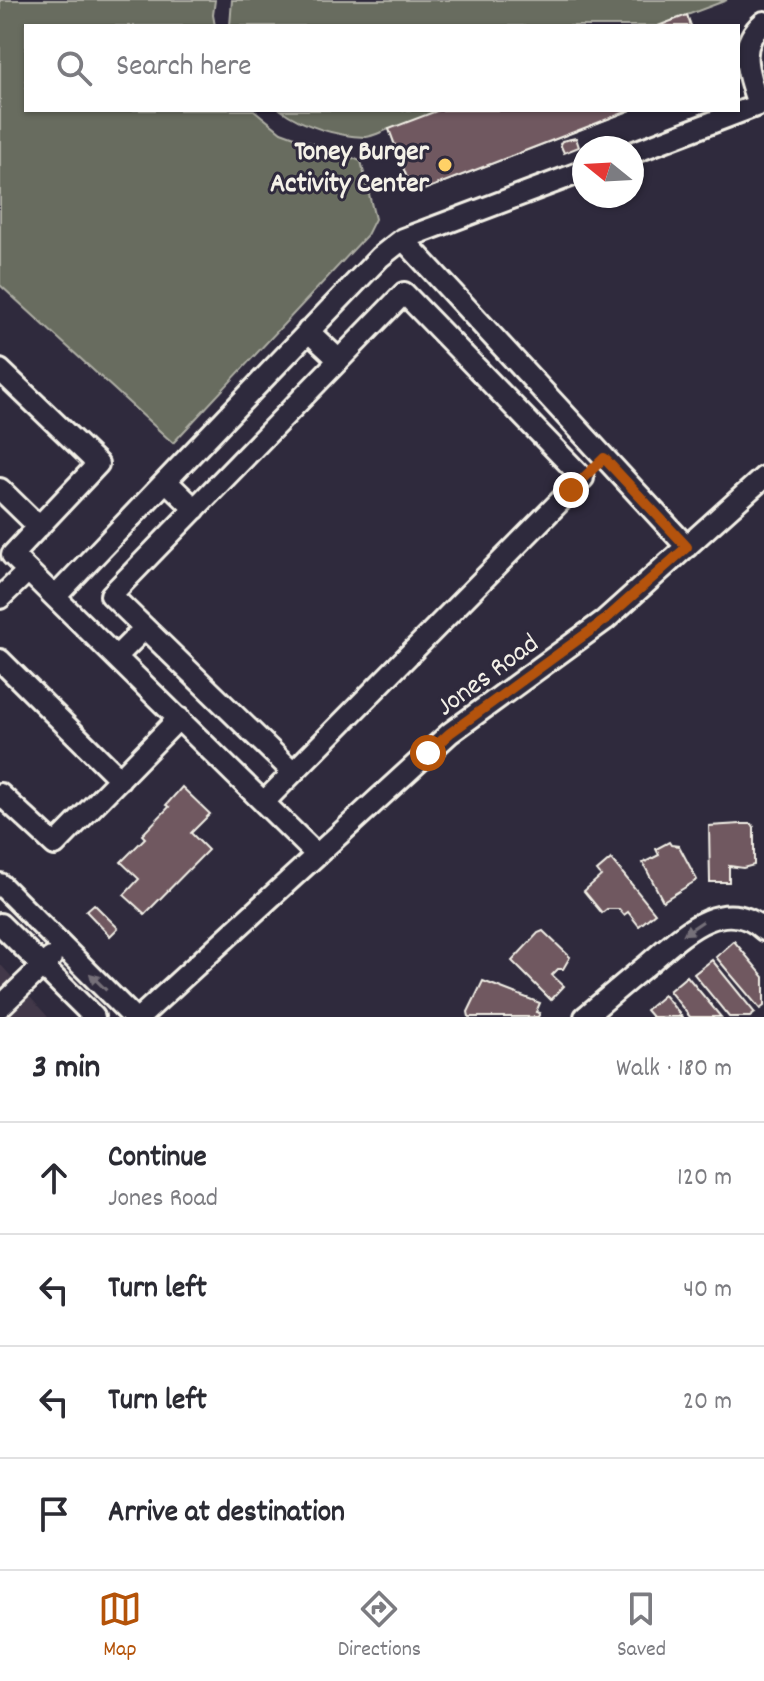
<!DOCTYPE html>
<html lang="en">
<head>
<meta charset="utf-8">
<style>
	body { margin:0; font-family:Dekko,sans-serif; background:#f7f7f7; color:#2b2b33 }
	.compass { position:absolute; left:572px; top:136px; width:72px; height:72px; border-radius:50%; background:#fff; box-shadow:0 2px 6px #0004; rotate:288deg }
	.stop { position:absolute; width:24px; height:24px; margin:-18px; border:6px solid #b45309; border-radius:50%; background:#fff }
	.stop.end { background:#b45309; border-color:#fff; box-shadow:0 2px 8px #0008 }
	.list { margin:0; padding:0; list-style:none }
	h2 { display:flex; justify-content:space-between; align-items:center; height:104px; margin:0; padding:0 32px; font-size:34px }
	h2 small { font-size:26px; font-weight:400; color:#7c7c81 }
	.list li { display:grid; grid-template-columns:52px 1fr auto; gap:24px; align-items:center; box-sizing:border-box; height:112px; padding:0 32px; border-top:2px solid #e1e1e2 }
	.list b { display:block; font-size:30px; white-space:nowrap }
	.list p { margin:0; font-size:26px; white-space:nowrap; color:#7c7c81 }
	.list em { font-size:26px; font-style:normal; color:#7c7c81 }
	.icon { flex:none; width:44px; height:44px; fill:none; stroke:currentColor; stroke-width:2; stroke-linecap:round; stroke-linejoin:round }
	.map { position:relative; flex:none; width:764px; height:1017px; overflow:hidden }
	.search { position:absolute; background:#fff; box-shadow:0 2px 6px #0004; left:24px; right:24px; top:24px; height:88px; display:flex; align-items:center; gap:20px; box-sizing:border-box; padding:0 28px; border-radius:0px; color:#7c7c81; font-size:30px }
	.sheet { height:552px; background:#fff }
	nav { display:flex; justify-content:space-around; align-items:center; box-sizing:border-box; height:112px; border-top:2px solid #e1e1e2; background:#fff; font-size:22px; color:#7c7c81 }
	nav a { display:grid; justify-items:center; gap:4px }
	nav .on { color:#b45309 }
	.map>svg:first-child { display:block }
</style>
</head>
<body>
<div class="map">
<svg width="764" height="1017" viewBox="0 0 764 1017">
	<rect width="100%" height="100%" fill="#2f2a3d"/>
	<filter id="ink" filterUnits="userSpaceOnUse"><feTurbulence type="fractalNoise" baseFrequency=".0125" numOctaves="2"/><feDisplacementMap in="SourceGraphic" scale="16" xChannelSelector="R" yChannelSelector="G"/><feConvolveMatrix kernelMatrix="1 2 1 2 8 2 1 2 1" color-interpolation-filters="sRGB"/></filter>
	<g filter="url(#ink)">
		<path fill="#423848" d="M 0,964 L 48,1017 L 0,1017 Z"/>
		<path fill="#676c5f" stroke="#aeaea4" stroke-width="2" d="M 0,0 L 215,0 L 213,15 L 215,26 L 26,26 L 26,110 L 254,110 L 281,132 L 361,161 L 375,219 L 367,235 L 173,443 L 0,285 Z
			M 232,0 L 727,0 L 687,15 L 691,26 L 230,26 Z
			M 281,110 L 631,110 L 413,194 L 389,129 C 381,132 372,137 365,137 C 336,136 303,126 281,110 Z"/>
		<path fill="#705961" stroke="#f4f1e8" stroke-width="2" d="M 687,15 L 691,26 L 658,26 Z
			M 439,110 L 631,110 L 413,194 L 389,129 Z
			M 576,138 L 579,147 L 564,153 L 560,144 L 562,141 Z
			M 182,787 L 210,814 L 191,833 L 208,850 L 145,914 L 124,895 L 139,879 L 121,862 L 145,838 L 142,835 L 169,807 L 166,805 Z
			M 741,824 L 752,824 L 754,827 L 754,865 L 743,868 L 729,866 L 729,882 L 710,882 L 709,826 Z
			M 669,842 L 671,845 L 679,846 L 697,880 L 663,901 L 643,863 L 659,855 L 656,849 Z
			M 611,859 L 655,913 L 639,926 L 628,912 L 624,915 L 619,909 L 607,909 L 602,913 L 584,891 L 601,876 L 597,871 Z
			M 94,904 L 118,928 L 110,936 L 86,911 Z
			M 543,931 L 570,957 L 563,969 L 558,969 L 552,975 L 564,986 L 551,1000 L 512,961 L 538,933 Z
			M 734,941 L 764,977 L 764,1006 L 760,1009 L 716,957 Z
			M 712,960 L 755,1013 L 750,1017 L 729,1017 L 694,974 Z
			M 687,976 L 721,1017 L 690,1017 L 669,991 Z
			M 483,981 L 540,1003 L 536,1012 L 540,1013 L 538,1017 L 469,1017 L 468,1012 Z
			M 664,995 L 682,1017 L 652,1017 L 646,1010 Z"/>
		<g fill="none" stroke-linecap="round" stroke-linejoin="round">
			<g stroke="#f4f1e8" stroke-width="26">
				<path id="minor" d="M 632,153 L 758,105 C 749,75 735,46 764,22
					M 403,239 L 687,547
					M 308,331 L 339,360
					M 0,370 L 98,464 L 12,555 L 317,855
					M 166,481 L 195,509
					M 0,489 L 39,527
					M 55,597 L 332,307 L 380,257 L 403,239 L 584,171
					M 0,598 L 28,571
					M 116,657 L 145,628
					M 0,660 L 120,779
					M 0,794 L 55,845 L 179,718
					M 264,802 L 583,478 L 404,293 L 111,595 L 293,772
					M 0,884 L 133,1017
					M 0,924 L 94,1017
					M 0,1007 L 51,958
					M 140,1017 L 450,733 L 605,620 L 764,477
					M 585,1017 C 605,1000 626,982 647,965 C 679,938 722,892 764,930"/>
			</g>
			<use href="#minor" stroke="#2f2a3d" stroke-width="20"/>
		</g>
		<defs><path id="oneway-solid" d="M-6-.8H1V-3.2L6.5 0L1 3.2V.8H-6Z" transform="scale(2)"/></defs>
		<g fill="#747079">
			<use href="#oneway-solid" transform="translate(693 928) rotate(146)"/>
			<use href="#oneway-solid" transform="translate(98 982) rotate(-135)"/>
		</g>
	</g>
	<g fill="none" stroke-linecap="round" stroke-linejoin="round" filter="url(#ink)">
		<path stroke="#b45309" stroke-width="10" d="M 428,753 L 450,733 L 605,620 L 687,547 L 604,458 L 571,490"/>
	</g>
	<circle fill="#ffd166" stroke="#2f2a3d" stroke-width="3" cx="445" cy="165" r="8"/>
	<g text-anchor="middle" stroke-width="6" stroke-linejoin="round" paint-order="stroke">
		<g font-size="28" font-weight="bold" fill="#f4f1e8" stroke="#2f2a3d" text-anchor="end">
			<text x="429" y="159">Toney Burger<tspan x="429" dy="32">Activity Center</tspan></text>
		</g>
		<g font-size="28" fill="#f4f1e8" stroke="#2f2a3d">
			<text transform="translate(486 673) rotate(-36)" y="10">Jones Road</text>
		</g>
	</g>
</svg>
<svg class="compass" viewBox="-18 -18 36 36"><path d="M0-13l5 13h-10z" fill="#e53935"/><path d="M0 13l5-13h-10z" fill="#7c7c81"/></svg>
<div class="stop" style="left:428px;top:753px"></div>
<div class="stop end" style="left:571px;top:490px"></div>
<div class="search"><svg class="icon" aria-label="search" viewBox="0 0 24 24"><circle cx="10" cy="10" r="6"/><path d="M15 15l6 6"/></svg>Search here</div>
</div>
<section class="sheet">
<h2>3 min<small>Walk · 180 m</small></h2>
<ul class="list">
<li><svg class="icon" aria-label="ahead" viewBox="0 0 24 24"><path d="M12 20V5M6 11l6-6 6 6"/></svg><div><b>Continue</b><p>Jones Road</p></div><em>120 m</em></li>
<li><svg class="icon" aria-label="left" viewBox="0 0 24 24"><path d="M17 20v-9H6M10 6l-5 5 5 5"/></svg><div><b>Turn left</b></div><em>40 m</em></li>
<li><svg class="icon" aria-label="left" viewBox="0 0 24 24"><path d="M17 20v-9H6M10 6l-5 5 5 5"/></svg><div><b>Turn left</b></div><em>20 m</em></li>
<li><svg class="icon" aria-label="arrive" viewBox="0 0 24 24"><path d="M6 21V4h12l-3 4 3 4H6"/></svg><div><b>Arrive at destination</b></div></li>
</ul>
</section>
<nav>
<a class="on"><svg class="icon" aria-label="map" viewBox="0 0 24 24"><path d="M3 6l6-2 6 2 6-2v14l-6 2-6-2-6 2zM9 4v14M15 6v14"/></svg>Map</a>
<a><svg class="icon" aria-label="directions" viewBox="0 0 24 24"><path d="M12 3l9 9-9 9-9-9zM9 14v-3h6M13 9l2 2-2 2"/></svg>Directions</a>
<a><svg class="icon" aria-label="saved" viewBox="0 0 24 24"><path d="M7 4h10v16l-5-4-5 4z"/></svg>Saved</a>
</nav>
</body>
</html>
